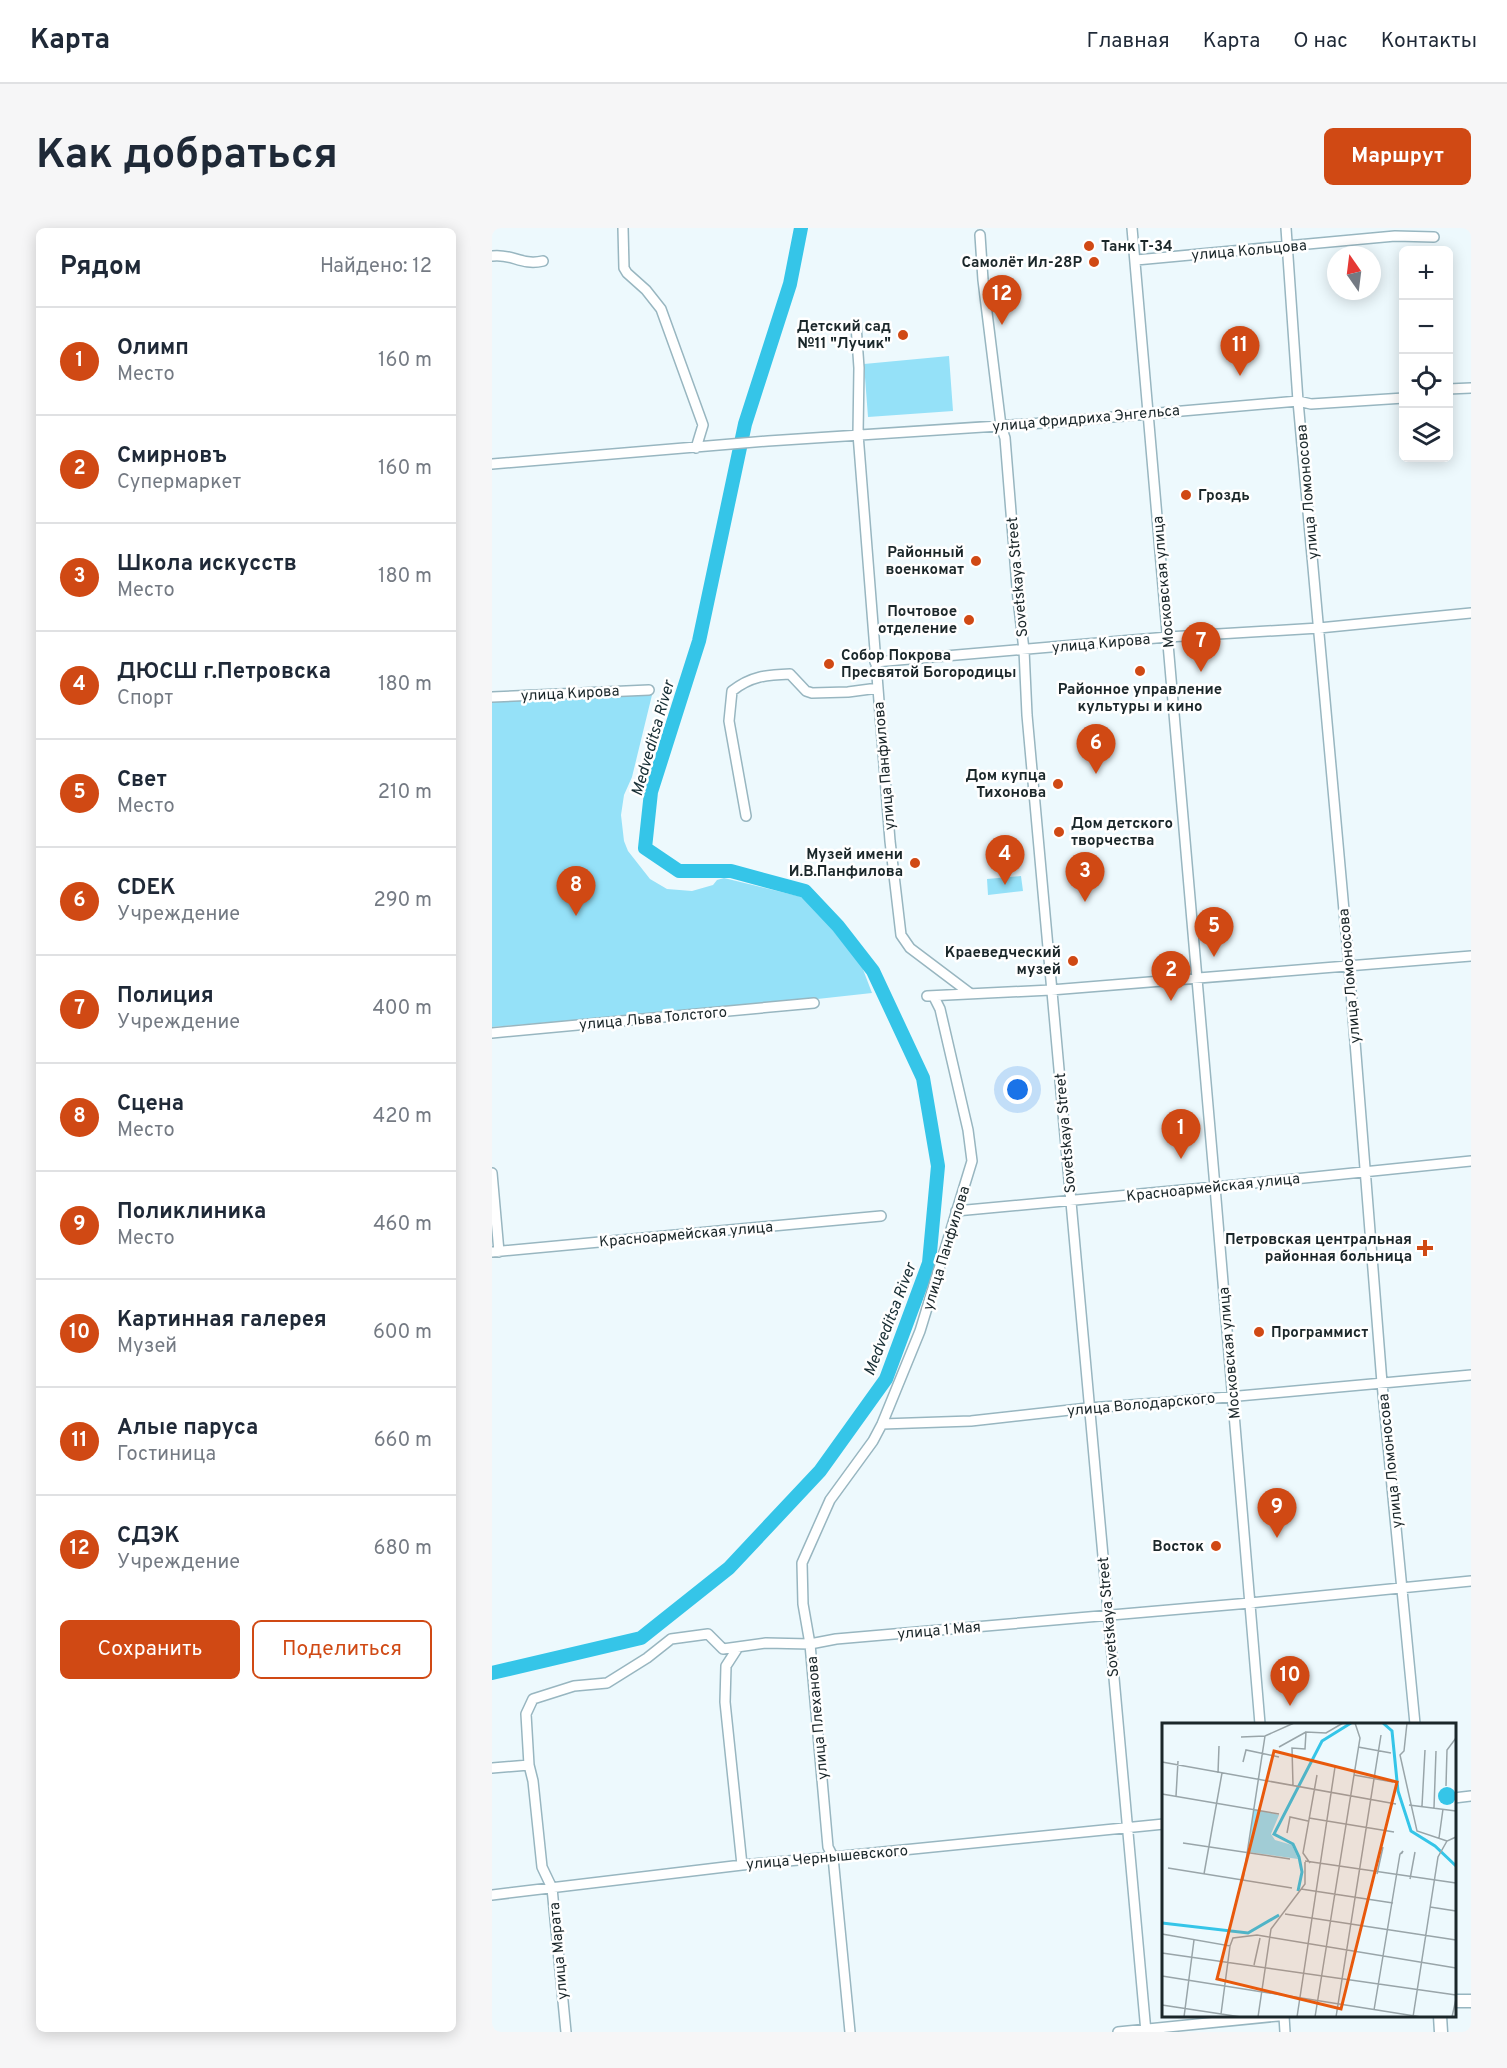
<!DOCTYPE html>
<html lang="ru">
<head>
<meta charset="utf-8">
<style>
	body { margin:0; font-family:Overpass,sans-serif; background:#f6f6f7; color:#1f2937 }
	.controls { position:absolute; right:18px; top:18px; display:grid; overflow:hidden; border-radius:9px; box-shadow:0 3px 15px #0003 }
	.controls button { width:54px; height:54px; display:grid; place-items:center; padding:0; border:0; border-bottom:2px solid #e0e1e3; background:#fff; color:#1f2937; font:30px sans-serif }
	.compass { position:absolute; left:835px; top:18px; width:54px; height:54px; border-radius:50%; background:#fff; box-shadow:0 3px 15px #0003; rotate:346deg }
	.you { position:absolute; left:526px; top:862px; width:21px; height:21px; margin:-15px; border:4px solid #fff; border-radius:50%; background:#1a73e8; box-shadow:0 0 0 9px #1a73e833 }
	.badge { display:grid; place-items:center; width:39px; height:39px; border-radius:50%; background:#d04914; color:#fff; font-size:20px; font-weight:700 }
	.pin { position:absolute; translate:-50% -50px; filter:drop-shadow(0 2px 3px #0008) }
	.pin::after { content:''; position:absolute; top:32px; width:21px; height:18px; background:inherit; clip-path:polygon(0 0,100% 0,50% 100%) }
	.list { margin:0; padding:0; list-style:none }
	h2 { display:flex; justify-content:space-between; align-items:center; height:78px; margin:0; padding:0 24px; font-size:26px }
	h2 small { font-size:20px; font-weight:400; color:#747a83 }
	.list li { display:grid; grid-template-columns:39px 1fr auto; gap:18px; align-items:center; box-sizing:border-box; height:108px; padding:0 24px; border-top:2px solid #e0e1e3 }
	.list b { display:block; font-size:22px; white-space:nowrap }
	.list p { margin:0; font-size:20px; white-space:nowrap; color:#747a83 }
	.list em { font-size:20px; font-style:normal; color:#747a83 }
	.actions { display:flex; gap:12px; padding:18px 24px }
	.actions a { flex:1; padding:14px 0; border:2px solid #d04914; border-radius:9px; text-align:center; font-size:21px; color:#d04914 }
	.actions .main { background:#d04914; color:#fff }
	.icon { flex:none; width:33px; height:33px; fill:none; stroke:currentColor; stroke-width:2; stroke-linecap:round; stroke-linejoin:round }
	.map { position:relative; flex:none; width:979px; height:1804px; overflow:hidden; border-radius:9px }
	header { display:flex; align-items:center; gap:36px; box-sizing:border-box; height:84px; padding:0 30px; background:#fff; border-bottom:2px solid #e0e1e3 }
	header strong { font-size:28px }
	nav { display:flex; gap:33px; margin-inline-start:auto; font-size:21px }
	.intro { display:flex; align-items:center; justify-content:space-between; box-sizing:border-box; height:144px; padding:0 36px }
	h1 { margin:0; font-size:42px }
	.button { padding:15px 27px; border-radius:9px; background:#d04914; color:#fff; font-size:21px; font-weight:700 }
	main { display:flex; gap:36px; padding:0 36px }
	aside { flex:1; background:#fff; border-radius:9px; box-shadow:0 3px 15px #0003 }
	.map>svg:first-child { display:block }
</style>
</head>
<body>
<header>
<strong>Карта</strong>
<nav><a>Главная</a><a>Карта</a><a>О нас</a><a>Контакты</a></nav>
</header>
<div class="intro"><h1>Как добраться</h1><a class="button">Маршрут</a></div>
<main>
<aside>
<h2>Рядом<small>Найдено: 12</small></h2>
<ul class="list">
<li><span class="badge">1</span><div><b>Олимп</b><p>Место</p></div><em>160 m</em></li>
<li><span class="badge">2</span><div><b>Смирновъ</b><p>Супермаркет</p></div><em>160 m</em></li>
<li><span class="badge">3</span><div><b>Школа искусств</b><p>Место</p></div><em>180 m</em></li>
<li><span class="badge">4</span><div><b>ДЮСШ г.Петровска</b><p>Спорт</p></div><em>180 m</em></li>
<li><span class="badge">5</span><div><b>Свет</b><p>Место</p></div><em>210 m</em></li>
<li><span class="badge">6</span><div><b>CDEK</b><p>Учреждение</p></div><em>290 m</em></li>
<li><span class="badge">7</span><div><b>Полиция</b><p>Учреждение</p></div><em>400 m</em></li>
<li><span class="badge">8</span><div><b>Сцена</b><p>Место</p></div><em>420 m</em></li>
<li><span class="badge">9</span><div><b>Поликлиника</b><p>Место</p></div><em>460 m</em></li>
<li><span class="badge">10</span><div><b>Картинная галерея</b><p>Музей</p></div><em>600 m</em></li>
<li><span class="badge">11</span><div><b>Алые паруса</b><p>Гостиница</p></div><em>660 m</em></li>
<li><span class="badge">12</span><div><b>СДЭК</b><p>Учреждение</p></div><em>680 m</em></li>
</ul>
<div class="actions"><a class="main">Сохранить</a><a>Поделиться</a></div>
</aside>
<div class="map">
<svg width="979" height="1804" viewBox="0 0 979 1804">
	<rect width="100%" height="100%" fill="#edf9fd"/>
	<path fill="#95e1f8" d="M 457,128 L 461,183 L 376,189 L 372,136 Z
		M 160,467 L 140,549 L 132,567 L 129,587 L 132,613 L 136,623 L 158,651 L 175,661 L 200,663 L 221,657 L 225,652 L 232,650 L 314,670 L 369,736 L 380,765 L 307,773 L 0,799 L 0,472 Z
		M 529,648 L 531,663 L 496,667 L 495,651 Z"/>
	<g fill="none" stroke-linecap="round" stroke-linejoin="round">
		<path stroke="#35c5e8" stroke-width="14" d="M 0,1445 L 149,1410 L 237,1340 L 328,1243 L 394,1151 L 437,1035 L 446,938 L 431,850 L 381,743 L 346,698 L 313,663 L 239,643 L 187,643 L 153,620 L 159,564 L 207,413 L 253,196 L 298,56 L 309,0"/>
		<g stroke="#98b6c0" stroke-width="12">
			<path id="street" d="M 131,0 L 132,40 L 135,45 L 154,62 L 169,81 L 211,197 L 204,220
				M 640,0 L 723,959 L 768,1496
				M 794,0 L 806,173 L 857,738 L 890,1155 L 923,1496
				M 488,7 L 491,52 L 509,198 L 513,210 L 526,371 L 532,422 L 535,487 L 654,1804
				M 0,28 C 20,25 29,38 51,33
				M 644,32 L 903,8 L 942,9
				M 364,97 L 367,140 L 366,206 L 398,613 L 409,707 L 418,720 L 479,766
				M 956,161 L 979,160
				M 0,236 L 276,213 L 551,195 L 806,173 L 819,176 L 912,170
				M 383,434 L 676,409 L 827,400 L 979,385
				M 0,469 L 157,462
				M 254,588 L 237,493 L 240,463 C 259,448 274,447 298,446 L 314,463 L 320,465 L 356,464 L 386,460
				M 435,768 L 559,762 L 979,728
				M 0,805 L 322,775
				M 0,945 L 7,1024
				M 464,983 L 723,959 L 979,933
				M 0,1024 L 389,988
				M 390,1196 L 479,1193 L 596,1180 L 680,1174 L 979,1147
				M 245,1421 L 234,1438 L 233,1474 L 250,1637
				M 37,1537 L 41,1553 L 50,1639 L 60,1660 L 74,1804
				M 0,1540 L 37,1537 L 34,1486 L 41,1471 L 82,1458 L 115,1455 L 155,1430 L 179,1411 L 216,1406 L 231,1421 L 274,1415 L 318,1416 L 344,1411 L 758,1375 L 979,1353
				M 962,1570 L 979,1568
				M 0,1667 L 250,1637 L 341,1629 L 672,1596
				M 792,1788 L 793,1804
				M 358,1804 L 341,1629 L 336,1619 L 318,1416 L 311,1376 L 310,1335 L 338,1272 L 381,1213 L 390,1196 L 428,1103 L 480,933 L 476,902 L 448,781 L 442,769
				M 626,1804 L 786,1788"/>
		</g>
		<g stroke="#98b6c0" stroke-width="15">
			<path id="secondary" d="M 962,1773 L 979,1773
				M 948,1788 L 949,1804"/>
		</g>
		<use href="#street" stroke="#fff" stroke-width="9"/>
		<use href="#secondary" stroke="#fff" stroke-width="12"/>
	</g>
	<g fill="#d04914" stroke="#fff" stroke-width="2">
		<circle cx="597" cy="18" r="6"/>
		<circle cx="602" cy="34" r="6"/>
		<circle cx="411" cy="107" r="6"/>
		<circle cx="694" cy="267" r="6"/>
		<circle cx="484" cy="333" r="6"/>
		<circle cx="477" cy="392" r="6"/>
		<circle cx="337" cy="436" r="6"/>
		<circle cx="648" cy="443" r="6"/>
		<circle cx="566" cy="556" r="6"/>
		<circle cx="567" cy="604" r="6"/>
		<circle cx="423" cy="635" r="6"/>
		<circle cx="581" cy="733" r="6"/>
		<path d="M930 1011h6v6h6v6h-6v6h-6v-6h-6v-6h6z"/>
		<circle cx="767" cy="1104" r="6"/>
		<circle cx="724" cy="1318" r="6"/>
	</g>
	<g text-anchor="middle" stroke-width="5" stroke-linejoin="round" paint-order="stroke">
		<g font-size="15" font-weight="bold" fill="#1b272a" stroke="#fff" text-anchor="end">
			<text x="609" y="23" text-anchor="start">Танк Т-34</text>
			<text x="590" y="39">Самолёт Ил-28Р</text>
			<text x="399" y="103">Детский сад<tspan x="399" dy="17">№11 "Лучик"</tspan></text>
			<text x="706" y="272" text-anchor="start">Гроздь</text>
			<text x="472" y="329">Районный<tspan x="472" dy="17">военкомат</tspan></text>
			<text x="465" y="388">Почтовое<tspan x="465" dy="17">отделение</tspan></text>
			<text x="349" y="432" text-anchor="start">Собор Покрова<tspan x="349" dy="17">Пресвятой Богородицы</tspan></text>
			<text x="648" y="466" text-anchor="middle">Районное управление<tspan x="648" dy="17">культуры и кино</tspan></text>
			<text x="554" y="552">Дом купца<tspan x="554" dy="17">Тихонова</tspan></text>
			<text x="579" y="600" text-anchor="start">Дом детского<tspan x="579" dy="17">творчества</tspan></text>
			<text x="411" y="631">Музей имени<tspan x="411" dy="17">И.В.Панфилова</tspan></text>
			<text x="569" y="729">Краеведческий<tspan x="569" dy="17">музей</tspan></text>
			<text x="920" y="1016">Петровская центральная<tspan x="920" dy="17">районная больница</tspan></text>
			<text x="779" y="1109" text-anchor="start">Программист</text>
			<text x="712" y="1323">Восток</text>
		</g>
		<g font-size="15" fill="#1b272a" stroke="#fff">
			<text transform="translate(757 22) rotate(-5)" y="5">улица Кольцова</text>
			<text transform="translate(594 190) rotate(-5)" y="5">улица Фридриха Энгельса</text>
			<text transform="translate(815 264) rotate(-95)" y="5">улица Ломоносова</text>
			<text transform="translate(525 349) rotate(-95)" y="5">Sovetskaya Street</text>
			<text transform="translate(671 354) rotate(-95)" y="5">Московская улица</text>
			<text transform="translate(609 415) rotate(-5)" y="5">улица Кирова</text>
			<text transform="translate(78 465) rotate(-3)" y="5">улица Кирова</text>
			<text transform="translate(392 538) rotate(-95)" y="5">улица Панфилова</text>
			<text transform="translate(857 748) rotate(-95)" y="5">улица Ломоносова</text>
			<text transform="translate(161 790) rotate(-5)" y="5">улица Льва Толстого</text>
			<text transform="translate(573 905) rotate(-95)" y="5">Sovetskaya Street</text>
			<text transform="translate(721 959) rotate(-6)" y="5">Красноармейская улица</text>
			<text transform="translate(194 1006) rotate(-5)" y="5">Красноармейская улица</text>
			<text transform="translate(454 1020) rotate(-73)" y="5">улица Панфилова</text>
			<text transform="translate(737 1125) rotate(-95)" y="5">Московская улица</text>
			<text transform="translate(649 1176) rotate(-5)" y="5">улица Володарского</text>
			<text transform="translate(898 1233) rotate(-96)" y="5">улица Ломоносова</text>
			<text transform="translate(616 1389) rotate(-95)" y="5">Sovetskaya Street</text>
			<text transform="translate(447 1402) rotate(-5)" y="5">улица 1 Мая</text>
			<text transform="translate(325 1490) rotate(-95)" y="5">улица Плеханова</text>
			<text transform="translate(335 1629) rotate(-5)" y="5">улица Чернышевского</text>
			<text transform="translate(66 1723) rotate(-95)" y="5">улица Марата</text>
		</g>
		<g font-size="16" font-style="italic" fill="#182f35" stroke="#fff">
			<text transform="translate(160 510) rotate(-74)" y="6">Medveditsa River</text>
			<text transform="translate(397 1091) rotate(-69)" y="6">Medveditsa River</text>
		</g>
	</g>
	<g transform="translate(670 1495)">
		<rect width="294" height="294" fill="#edf9fd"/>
		<path d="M 92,86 L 117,92 L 109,111 L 113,117 L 130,122 L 136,136 L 86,129 Z" fill="#95e1f8"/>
		<path d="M276 73a9 9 0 1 1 18 0a9 9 0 1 1-18 0Z" fill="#35c5e8"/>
		<path fill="none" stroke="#35c5e8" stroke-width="3" d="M 221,0 L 230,8 L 236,68 L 249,108 L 273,123 L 294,143M 136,168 L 140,149 L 137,134 L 131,121 L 112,111 L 160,18 L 189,0M 0,200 L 86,210 L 117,192"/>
		<path fill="none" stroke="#99a5a9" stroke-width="1.5" d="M 245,0 L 242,28 L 238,32 L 255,108 L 285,118M 79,14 L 103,13 L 132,0M 117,24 L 144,9M 196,24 L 229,30M 0,39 L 234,81M 81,39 L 84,27 L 117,34M 56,50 L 57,23M 192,52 L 231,59M 131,62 L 130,25 L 143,26 L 144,9 L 164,10 L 181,0M 284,63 L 285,27 L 294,15M 0,71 L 117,91M 14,73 L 16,38M 247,82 L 294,88M 260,83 L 263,27M 272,85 L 274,28M 147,95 L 232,109M 125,110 L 128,94 L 146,98M 277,115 L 281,86M 21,120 L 128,136M 143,138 L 294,160M 148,140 L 141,130 L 155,52M 6,145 L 130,165M 42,151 L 60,50M 215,151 L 221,124M 248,156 L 253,129M 81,157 L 103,13M 139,166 L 231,180M 268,184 L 294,188M 123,191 L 294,217M 0,211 L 68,223 L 71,215 L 95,212 L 294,245M 0,230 L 294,272M 92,242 L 98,215M 0,253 L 259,294M 0,282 L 79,294M 212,287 L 238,131 L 241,128 L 240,130 L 238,131M 59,291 L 68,223M 22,294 L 32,217M 96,294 L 109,206 L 143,161 L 143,139M 135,294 L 173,44M 153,294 L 198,15 L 193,0M 174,294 L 219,12M 251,294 L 276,134 L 285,118 L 294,114M 290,294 L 294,276"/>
		<path fill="#e8590c" fill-opacity="0.15" stroke="#e8590c" stroke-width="3" d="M 112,28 L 235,59 L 179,286 L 55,256 Z"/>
		<rect width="294" height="294" fill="none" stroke="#1b272a" stroke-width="3"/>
	</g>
</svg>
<div class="controls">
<button>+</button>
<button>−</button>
<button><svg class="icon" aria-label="locate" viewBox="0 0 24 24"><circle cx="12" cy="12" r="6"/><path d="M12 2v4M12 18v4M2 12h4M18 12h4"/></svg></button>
<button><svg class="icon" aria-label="layers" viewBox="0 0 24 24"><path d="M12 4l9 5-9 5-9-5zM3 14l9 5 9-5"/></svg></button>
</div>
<svg class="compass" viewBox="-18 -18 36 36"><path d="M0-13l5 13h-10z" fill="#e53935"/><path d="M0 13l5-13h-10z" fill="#747a83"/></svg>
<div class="you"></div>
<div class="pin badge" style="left:689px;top:931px">1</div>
<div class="pin badge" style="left:679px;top:773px">2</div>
<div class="pin badge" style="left:593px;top:674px">3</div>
<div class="pin badge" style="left:513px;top:657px">4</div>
<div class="pin badge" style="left:722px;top:729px">5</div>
<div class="pin badge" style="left:604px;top:546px">6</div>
<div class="pin badge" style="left:709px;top:444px">7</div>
<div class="pin badge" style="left:84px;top:688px">8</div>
<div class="pin badge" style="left:785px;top:1310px">9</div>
<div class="pin badge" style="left:798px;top:1478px">10</div>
<div class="pin badge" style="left:748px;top:148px">11</div>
<div class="pin badge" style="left:510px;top:97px">12</div>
</div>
</main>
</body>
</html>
